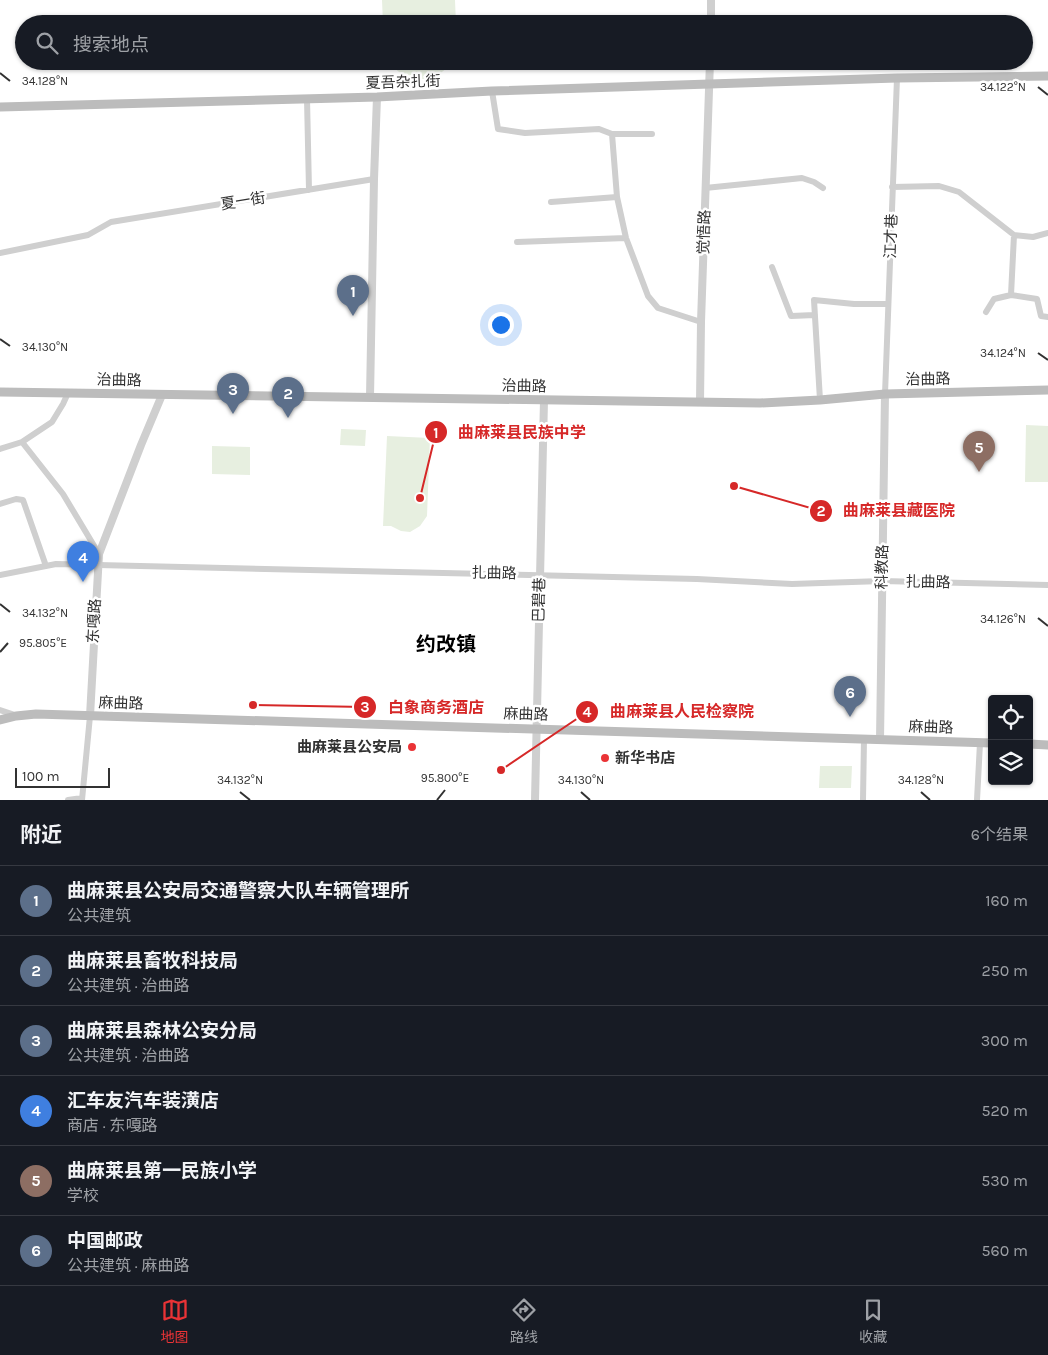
<!DOCTYPE html>
<html lang="zh">
<head>
<meta charset="utf-8">
<style>
	body { margin:0; font-family:Karla,"Noto Sans SC",sans-serif; background:#20242c; color:#f1f3f6 }
	.controls { position:absolute; right:15px; bottom:15px; display:grid; overflow:hidden; border-radius:5px; box-shadow:0 1px 4px #0004 }
	.controls button { width:45px; height:45px; display:grid; place-items:center; padding:0; border:0; border-bottom:1px solid #363941; background:#171b24; color:#f1f3f6; font:25px sans-serif }
	.scale { position:absolute; left:15px; bottom:12px; width:95px; box-sizing:border-box; padding-left:5px; border:2px solid #323232; border-top:0; font-size:14px; line-height:18px; white-space:nowrap; color:#323232; -webkit-text-stroke:4px #fff; paint-order:stroke }
	.you { position:absolute; left:500px; top:324px; width:18px; height:18px; margin:-12px; border:4px solid #fff; border-radius:50%; background:#1a73e8; box-shadow:0 0 0 8px #1a73e833 }
	.badge { display:grid; place-items:center; width:32px; height:32px; border-radius:50%; background:#ea3336; color:#fff; font-size:16px; font-weight:700 }
	.pin { position:absolute; translate:-50% -41px; filter:drop-shadow(0 1px 2px #0008) }
	.pin::after { content:''; position:absolute; top:26px; width:18px; height:15px; background:inherit; clip-path:polygon(0 0,100% 0,50% 100%) }
	.list { margin:0; padding:0; list-style:none }
	h2 { display:flex; justify-content:space-between; align-items:center; height:65px; margin:0; padding:0 20px; font-size:21px }
	h2 small { font-size:16px; font-weight:400; color:#9ea1a6 }
	.list li { display:grid; grid-template-columns:32px 1fr auto; gap:15px; align-items:center; box-sizing:border-box; height:70px; padding:0 20px; border-top:1px solid #363941 }
	.list b { display:block; font-size:19px; white-space:nowrap }
	.list p { margin:0; font-size:16px; white-space:nowrap; color:#9ea1a6 }
	.list em { font-size:16px; font-style:normal; color:#9ea1a6 }
	.icon { flex:none; width:28px; height:28px; fill:none; stroke:currentColor; stroke-width:2; stroke-linecap:round; stroke-linejoin:round }
	.map { position:relative; flex:none; width:1048px; height:800px; overflow:hidden }
	.search { position:absolute; background:#171b24; box-shadow:0 1px 4px #0004; left:15px; right:15px; top:15px; height:55px; display:flex; align-items:center; gap:12px; box-sizing:border-box; padding:0 18px; border-radius:28px; color:#9ea1a6; font-size:19px }
	.sheet { height:485px; background:#171b24 }
	nav { display:flex; justify-content:space-around; align-items:center; box-sizing:border-box; height:70px; border-top:1px solid #363941; background:#171b24; font-size:14px; color:#9ea1a6 }
	nav a { display:grid; justify-items:center; gap:2px }
	nav .on { color:#ea3336 }
	.map>svg:first-child { display:block }
</style>
</head>
<body>
<div class="map">
<svg width="1048" height="800" viewBox="0 0 1048 800">
	<rect width="100%" height="100%" fill="#fff"/>
	<path fill="#e7efe0" d="M 382,0 L 455,0 L 456,24 L 383,24 Z
		M 389,61 L 399,61 L 411,69 L 420,70 L 430,69 L 441,61 L 452,61 C 437,85 404,85 389,61 Z
		M 1026,425 L 1048,426 L 1048,482 L 1025,482 Z
		M 341,429 L 366,430 L 365,446 L 340,445 Z
		M 387,436 L 430,438 L 427,516 L 420,526 L 410,532 L 401,531 L 391,526 L 383,526 Z
		M 212,446 L 250,447 L 250,475 L 212,474 Z
		M 820,766 L 852,766 L 851,788 L 819,788 Z"/>
	<g fill="none" stroke-linecap="round" stroke-linejoin="round">
		<path stroke="#cfcfcf" stroke-width="6" d="M 492,91 L 498,129 L 525,133 L 599,129 L 612,134 L 617,197 L 626,238 L 648,296 L 658,308 L 701,322
			M 307,99 L 309,190
			M 612,134 L 652,134
			M 892,187 L 939,186 L 959,192 L 1014,235 L 1033,237 L 1048,233
			M 705,188 L 802,178 L 814,182 L 823,188
			M 551,202 L 617,197
			M 1014,235 L 1011,295 L 1037,299 L 1041,316 L 1048,317
			M 517,242 L 626,238
			M 0,253 L 88,235 L 111,222 L 374,179
			M 772,267 L 791,316 L 815,315
			M 986,312 L 994,299 L 1011,295
			M 885,394 L 897,78
			M 820,400 L 814,300 L 854,304 L 888,304
			M 22,442 L 63,494 L 99,554
			M 0,449 L 22,442 L 52,422 L 63,404 L 68,393
			M 0,504 L 16,499 L 23,500 L 46,566
			M 0,575 L 56,564 L 697,579 L 792,584 L 882,581 L 1048,585
			M 0,710 L 15,715
			M 68,800 L 82,798
			M 82,800 L 90,716
			M 863,800 L 864,739
			M 977,800 L 980,743"/>
		<path stroke="#cfcfcf" stroke-width="8" d="M 711,24 L 711,0
			M 370,397 L 374,179 L 377,97
			M 700,402 L 701,322 L 710,61
			M 90,716 L 99,554 L 141,445 L 162,395
			M 880,740 L 885,394
			M 535,800 L 544,400"/>
		<path stroke="#bcbcbc" stroke-width="9" d="M 0,107 L 377,97 L 492,91 L 897,78 L 1048,76
			M 0,392 L 760,403 L 820,400 L 885,394 L 1048,390
			M 0,720 L 16,716 L 36,714 L 992,743
			M 1029,744 L 1048,745"/>
	</g>
	<path fill="none" stroke="#323232" stroke-width="2" d="M 0,73 L 10,81M 1038,87 L 1048,95M 0,339 L 10,346M 1038,353 L 1048,360M 0,604 L 10,612M 1038,618 L 1048,626M 0,652 L 8,643M 240,792 L 250,800M 581,792 L 590,800M 921,792 L 930,800M 437,800 L 445,790"/>
	<g fill="#ea3336" stroke="#fff" stroke-width="2">
		<circle cx="412" cy="747" r="5"/>
		<circle cx="605" cy="758" r="5"/>
	</g>
	<g text-anchor="middle" stroke-width="5" stroke-linejoin="round" paint-order="stroke">
		<g font-size="15" fill="#323232" stroke="#fff">
			<text transform="translate(403 82) rotate(-2)" y="5">夏吾杂扎街</text>
			<text transform="translate(243 201) rotate(-9)" y="5">夏一街</text>
			<text transform="translate(704 232) rotate(-88)" y="5">觉悟路</text>
			<text transform="translate(891 236) rotate(-88)" y="5">江才巷</text>
			<text transform="translate(928 379) rotate(-1)" y="5">治曲路</text>
			<text transform="translate(119 380) rotate(1)" y="5">治曲路</text>
			<text transform="translate(524 386) rotate(1)" y="5">治曲路</text>
			<text transform="translate(882 567) rotate(-89)" y="5">科教路</text>
			<text transform="translate(494 573) rotate(1)" y="5">扎曲路</text>
			<text transform="translate(928 582) rotate(1)" y="5">扎曲路</text>
			<text transform="translate(539 600) rotate(-89)" y="5">巴碧巷</text>
			<text transform="translate(94 621) rotate(-87)" y="5">东嘎路</text>
			<text transform="translate(121 703) rotate(2)" y="5">麻曲路</text>
			<text transform="translate(526 714) rotate(2)" y="5">麻曲路</text>
			<text transform="translate(931 727) rotate(2)" y="5">麻曲路</text>
		</g>
		<g font-size="15" font-weight="bold" fill="#323232" stroke="#fff" text-anchor="end">
			<text x="402" y="752">曲麻莱县公安局</text>
			<text x="615" y="763" text-anchor="start">新华书店</text>
		</g>
		<g font-size="20" font-weight="bold" fill="#000" stroke="#fff">
			<text x="446" y="651">约改镇</text>
		</g>
	</g>
	<g font-size="12" text-anchor="middle" fill="#323232" stroke="#fff" stroke-width="5" stroke-linejoin="round" paint-order="stroke">
		<text x="45" y="85">34.128°N</text>
		<text x="1003" y="91">34.122°N</text>
		<text x="45" y="351">34.130°N</text>
		<text x="1003" y="357">34.124°N</text>
		<text x="45" y="617">34.132°N</text>
		<text x="1003" y="623">34.126°N</text>
		<text x="43" y="647">95.805°E</text>
		<text x="445" y="782">95.800°E</text>
		<text x="240" y="784">34.132°N</text>
		<text x="581" y="784">34.130°N</text>
		<text x="921" y="784">34.128°N</text>
	</g>
	<path fill="none" stroke="#d62828" stroke-width="2" d="M420 498L436 432M734 486L821 511M253 705L365 707M501 770L587 712"/>
	<g fill="#d62828" stroke="#fff" stroke-width="2">
		<circle cx="420" cy="498" r="5"/>
		<circle cx="734" cy="486" r="5"/>
		<circle cx="253" cy="705" r="5"/>
		<circle cx="501" cy="770" r="5"/>
		<circle cx="436" cy="432" r="12"/>
		<circle cx="821" cy="511" r="12"/>
		<circle cx="365" cy="707" r="12"/>
		<circle cx="587" cy="712" r="12"/>
	</g>
	<g font-size="15" text-anchor="middle" font-weight="bold" fill="#fff">
		<text x="436" y="438">1</text>
		<text x="821" y="516">2</text>
		<text x="365" y="712">3</text>
		<text x="587" y="717">4</text>
	</g>
	<g font-size="16" text-anchor="middle" font-weight="bold" fill="#d62828" stroke="#fff" stroke-width="5" stroke-linejoin="round" paint-order="stroke">
		<text x="522" y="438">曲麻莱县民族中学</text>
		<text x="899" y="516">曲麻莱县藏医院</text>
		<text x="436" y="713">白象商务酒店</text>
		<text x="682" y="717">曲麻莱县人民检察院</text>
	</g>
</svg>
<div class="controls">
<button><svg class="icon" aria-label="locate" viewBox="0 0 24 24"><circle cx="12" cy="12" r="6"/><path d="M12 2v4M12 18v4M2 12h4M18 12h4"/></svg></button>
<button><svg class="icon" aria-label="layers" viewBox="0 0 24 24"><path d="M12 4l9 5-9 5-9-5zM3 14l9 5 9-5"/></svg></button>
</div>
<div class="scale">100 m</div>
<div class="you"></div>
<div class="pin badge" style="left:353px;top:316px;background:#5c6f8a">1</div>
<div class="pin badge" style="left:288px;top:418px;background:#5c6f8a">2</div>
<div class="pin badge" style="left:233px;top:414px;background:#5c6f8a">3</div>
<div class="pin badge" style="left:83px;top:582px;background:#3f7fe0">4</div>
<div class="pin badge" style="left:979px;top:472px;background:#8d6e63">5</div>
<div class="pin badge" style="left:850px;top:717px;background:#5c6f8a">6</div>
<div class="search"><svg class="icon" aria-label="search" viewBox="0 0 24 24"><circle cx="10" cy="10" r="6"/><path d="M15 15l6 6"/></svg>搜索地点</div>
</div>
<section class="sheet">
<h2>附近<small>6个结果</small></h2>
<ul class="list">
<li><span class="badge" style="background:#5c6f8a">1</span><div><b>曲麻莱县公安局交通警察大队车辆管理所</b><p>公共建筑</p></div><em>160 m</em></li>
<li><span class="badge" style="background:#5c6f8a">2</span><div><b>曲麻莱县畜牧科技局</b><p>公共建筑 · 治曲路</p></div><em>250 m</em></li>
<li><span class="badge" style="background:#5c6f8a">3</span><div><b>曲麻莱县森林公安分局</b><p>公共建筑 · 治曲路</p></div><em>300 m</em></li>
<li><span class="badge" style="background:#3f7fe0">4</span><div><b>汇车友汽车装潢店</b><p>商店 · 东嘎路</p></div><em>520 m</em></li>
<li><span class="badge" style="background:#8d6e63">5</span><div><b>曲麻莱县第一民族小学</b><p>学校</p></div><em>530 m</em></li>
<li><span class="badge" style="background:#5c6f8a">6</span><div><b>中国邮政</b><p>公共建筑 · 麻曲路</p></div><em>560 m</em></li>
</ul>
</section>
<nav>
<a class="on"><svg class="icon" aria-label="map" viewBox="0 0 24 24"><path d="M3 6l6-2 6 2 6-2v14l-6 2-6-2-6 2zM9 4v14M15 6v14"/></svg>地图</a>
<a><svg class="icon" aria-label="directions" viewBox="0 0 24 24"><path d="M12 3l9 9-9 9-9-9zM9 14v-3h6M13 9l2 2-2 2"/></svg>路线</a>
<a><svg class="icon" aria-label="saved" viewBox="0 0 24 24"><path d="M7 4h10v16l-5-4-5 4z"/></svg>收藏</a>
</nav>
</body>
</html>
